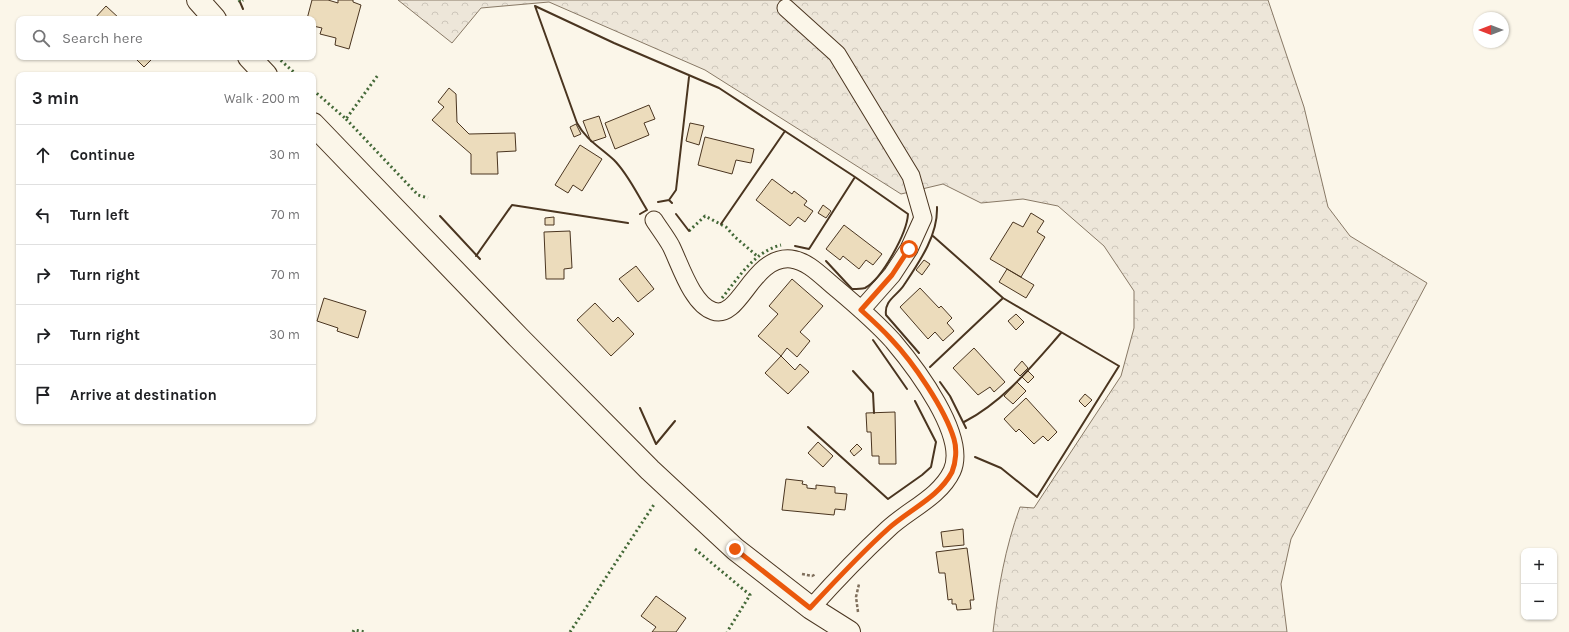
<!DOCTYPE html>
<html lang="en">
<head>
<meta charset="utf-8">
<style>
	body { margin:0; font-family:Karla,sans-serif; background:#f6f6f6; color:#202124 }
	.controls { position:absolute; right:12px; bottom:12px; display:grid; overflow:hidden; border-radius:8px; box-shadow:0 1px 3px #0004 }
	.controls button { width:36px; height:36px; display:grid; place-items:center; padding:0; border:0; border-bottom:1px solid #e0e0e0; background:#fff; color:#202124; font:20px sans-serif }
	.compass { position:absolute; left:1473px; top:12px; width:36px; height:36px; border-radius:50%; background:#fff; box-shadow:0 1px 3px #0004; rotate:270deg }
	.stop { position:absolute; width:12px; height:12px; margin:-9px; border:3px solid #ea580c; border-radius:50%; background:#fff }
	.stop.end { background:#ea580c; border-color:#fff; box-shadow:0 1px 4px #0008 }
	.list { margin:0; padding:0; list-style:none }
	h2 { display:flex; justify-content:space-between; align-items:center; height:52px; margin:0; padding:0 16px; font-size:17px }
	h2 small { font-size:13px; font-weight:400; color:#757577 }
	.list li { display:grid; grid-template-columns:26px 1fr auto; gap:12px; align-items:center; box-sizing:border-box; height:60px; padding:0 16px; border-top:1px solid #e0e0e0 }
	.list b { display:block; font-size:15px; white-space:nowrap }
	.list em { font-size:13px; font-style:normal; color:#757577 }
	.icon { flex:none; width:22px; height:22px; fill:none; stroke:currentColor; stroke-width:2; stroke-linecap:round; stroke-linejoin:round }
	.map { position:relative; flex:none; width:1569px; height:632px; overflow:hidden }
	.search { position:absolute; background:#fff; box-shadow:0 1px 3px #0004; left:16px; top:16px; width:300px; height:44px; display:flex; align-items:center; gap:10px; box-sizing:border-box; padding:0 14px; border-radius:8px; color:#757577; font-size:15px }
	.panel { position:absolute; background:#fff; box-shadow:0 1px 3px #0004; left:16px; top:72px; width:300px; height:352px; border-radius:8px }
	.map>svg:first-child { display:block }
</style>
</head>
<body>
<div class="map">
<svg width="1569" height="632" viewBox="0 0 1569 632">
	<defs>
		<pattern id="forest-crowns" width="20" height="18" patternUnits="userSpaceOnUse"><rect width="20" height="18" fill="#ede6d9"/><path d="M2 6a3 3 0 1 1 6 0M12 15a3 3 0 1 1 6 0" fill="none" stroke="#cdc6ba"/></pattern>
	</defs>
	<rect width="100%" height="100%" fill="#fbf6e9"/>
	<path fill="url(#forest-crowns)" stroke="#887966" d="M 398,0 L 1268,0 L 1304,107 L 1328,207 L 1350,236 L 1427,283 L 1291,539 L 1281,584 L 1287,632 L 993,632 C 998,589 1005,548 1020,507 L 1034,508 L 1121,376 L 1134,328 L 1134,291 L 1104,246 L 1058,206 L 1023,199 L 981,203 L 943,184 L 901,194 L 705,70 L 549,2 L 481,8 L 452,43 Z"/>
	<path fill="#ecdcbc" stroke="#4a3520" d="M 312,0 L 328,0 L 338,3 L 338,0 L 353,0 L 353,2 L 361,5 L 349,49 L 335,45 L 336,38 L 320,34 L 322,28 L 313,26 L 313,19 L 307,19 Z
		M 106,6 L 120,19 L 94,19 Z
		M 134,57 L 154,57 L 144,67 Z
		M 449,88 L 456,94 L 457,122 L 469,134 L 515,133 L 516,151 L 497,152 L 498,174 L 471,174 L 471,154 L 432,120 L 444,107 L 438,102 Z
		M 649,105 L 655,119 L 644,123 L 649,135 L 615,149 L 605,123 Z
		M 599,116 L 606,137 L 591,142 L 583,121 Z
		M 690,123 L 704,126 L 699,145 L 686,141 Z
		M 576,124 L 581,134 L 574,137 L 570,127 Z
		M 705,137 L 754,149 L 751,163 L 736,160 L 732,174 L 698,165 Z
		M 580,145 L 602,159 L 582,191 L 573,185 L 568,193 L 555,185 Z
		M 772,179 L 792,194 L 794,191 L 807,201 L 804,205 L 813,211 L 805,222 L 798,217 L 790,226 L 756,200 Z
		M 823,205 L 831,211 L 826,218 L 818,213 Z
		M 1031,213 L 1044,221 L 1037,232 L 1045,237 L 1021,277 L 990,259 L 1013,222 L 1023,227 Z
		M 554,217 L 554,225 L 545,225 L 545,218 Z
		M 844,225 L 882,254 L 873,265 L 866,260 L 859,269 L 843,256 L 840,260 L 826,249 Z
		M 570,231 L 572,268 L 564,269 L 564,279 L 546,279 L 544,232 Z
		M 924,260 L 930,264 L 922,275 L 916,270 Z
		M 636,266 L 654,289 L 638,302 L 619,279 Z
		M 1007,269 L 1034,285 L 1026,298 L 999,282 Z
		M 792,279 L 823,306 L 800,332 L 810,341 L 797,357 L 787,348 L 781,356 L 758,336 L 778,314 L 769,306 Z
		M 920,288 L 939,308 L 941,306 L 952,318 L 947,323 L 954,331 L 943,341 L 935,332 L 928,339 L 900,307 Z
		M 324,298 L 366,311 L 358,338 L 337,331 L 338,328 L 317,321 Z
		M 595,303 L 613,322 L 618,317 L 634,334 L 611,356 L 577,320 Z
		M 1016,314 L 1024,322 L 1016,330 L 1008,321 Z
		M 974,348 L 1005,382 L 994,392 L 990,387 L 978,395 L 953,368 Z
		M 781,356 L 795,370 L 800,364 L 809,372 L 788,394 L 765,373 Z
		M 1022,361 L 1028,368 L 1020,376 L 1014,370 Z
		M 1028,371 L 1034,377 L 1028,383 L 1022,377 Z
		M 1017,382 L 1026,391 L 1013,404 L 1004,396 Z
		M 1085,394 L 1092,400 L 1085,407 L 1079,401 Z
		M 1026,398 L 1057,432 L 1048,441 L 1043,436 L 1034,444 L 1019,429 L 1016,432 L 1004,419 Z
		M 895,412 L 896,464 L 879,464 L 879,456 L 872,456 L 871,432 L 867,432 L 866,413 Z
		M 818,442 L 833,456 L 823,467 L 808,453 Z
		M 857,444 L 862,449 L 854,456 L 850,451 Z
		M 786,479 L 803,481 L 802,484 L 807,485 L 807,488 L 816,489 L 816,485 L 835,487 L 835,493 L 847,494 L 845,510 L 835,509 L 834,515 L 782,510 Z
		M 963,529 L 964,545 L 943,547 L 941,532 Z
		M 967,548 L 974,600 L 970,600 L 971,609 L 957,610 L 956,604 L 952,604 L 952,599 L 948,600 L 945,573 L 939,573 L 936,552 Z
		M 656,596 L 686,618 L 676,632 L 652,632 L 656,627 L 641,616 Z"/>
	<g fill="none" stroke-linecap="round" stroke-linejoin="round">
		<g stroke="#4a3520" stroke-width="19">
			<path id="minor" d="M 786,8 L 837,54 L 911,176 L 923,218 L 909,249 L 892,275 L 861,310
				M 654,220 C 659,228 666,237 671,246 C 680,264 692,304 713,311 C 740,321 752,255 791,259 C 809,261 823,278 837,289 C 856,305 876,322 893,341 C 915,367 968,436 952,471 C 940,497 908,510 888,529 C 861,554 836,580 811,608"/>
		</g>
		<g stroke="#4a3520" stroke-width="24">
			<path id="secondary" d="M 198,0 L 215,19
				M 249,57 L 266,75
				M 313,124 L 519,338 L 650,470 L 735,549 L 811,608 L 849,632"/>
		</g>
		<path stroke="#7f6f5c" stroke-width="2.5" stroke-dasharray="3 2" stroke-linecap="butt" d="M 802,574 L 812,576 L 816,574
			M 858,612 L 856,597 L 859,584"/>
		<use href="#minor" stroke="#fbf6e9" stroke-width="17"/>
		<use href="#secondary" stroke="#fbf6e9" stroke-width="22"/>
		<path stroke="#436837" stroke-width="3" stroke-dasharray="2 3" stroke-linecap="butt" d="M 239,0 L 240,2 L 243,0
			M 277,57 L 297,75
			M 313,90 L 346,119 L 378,75
			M 346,119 L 418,195 L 428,198
			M 689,231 L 705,216 L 726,227 L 735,237 L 757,256
			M 722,298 C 739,277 754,252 781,245
			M 695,549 L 750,595 L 727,632
			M 353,632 L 354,630 L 366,632
			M 570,632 L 655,503"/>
		<path stroke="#4a3520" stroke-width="2" d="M 240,2 L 243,9
			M 669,200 L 676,190 L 689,77
			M 658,202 L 669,200 L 672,203
			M 640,214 L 647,210 C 637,194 628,174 614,160 C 600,147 586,140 577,123 L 535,6 L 614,43 L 719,88 L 855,177
			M 676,214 L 689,231
			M 440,216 L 480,259
			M 721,224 L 785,131
			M 933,236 L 1003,298 L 1119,366 L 1037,497 L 1001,468 L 975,457
			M 795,246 L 809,249 L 855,177 L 908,214 C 907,233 882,279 865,288 C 861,289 856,289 852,289 L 826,261
			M 476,256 L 512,205 L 628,223
			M 873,340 L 907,389
			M 919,353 L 886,315 C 884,300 897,296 904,285 C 920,261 938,235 937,207
			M 930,367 L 1003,298
			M 853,371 L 873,393 L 874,413
			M 940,382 L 950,396 L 966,428
			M 640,408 L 656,444 L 675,421
			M 964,422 C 1003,402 1032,366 1061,333
			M 808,427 L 888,499 L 922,475 L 931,467 L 936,442 L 915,401"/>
	</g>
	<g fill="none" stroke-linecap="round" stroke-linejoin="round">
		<path stroke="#ea580c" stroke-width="5" d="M 735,549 L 810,608 C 836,580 861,553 889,528 C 909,510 939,497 952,472 C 956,462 957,449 954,439 C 945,409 913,362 891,339 C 882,329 871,319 861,310 L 892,275 L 909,249"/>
	</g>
</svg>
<div class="controls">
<button>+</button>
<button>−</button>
</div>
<svg class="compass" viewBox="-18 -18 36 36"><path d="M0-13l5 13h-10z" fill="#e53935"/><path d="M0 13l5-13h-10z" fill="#757577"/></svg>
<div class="stop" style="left:909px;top:249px"></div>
<div class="stop end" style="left:735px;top:549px"></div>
<div class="search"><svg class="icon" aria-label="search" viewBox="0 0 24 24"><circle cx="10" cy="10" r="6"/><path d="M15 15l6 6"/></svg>Search here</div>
<section class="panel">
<h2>3 min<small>Walk · 200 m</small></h2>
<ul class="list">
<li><svg class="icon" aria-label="ahead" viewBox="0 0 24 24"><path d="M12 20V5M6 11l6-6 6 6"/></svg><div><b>Continue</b></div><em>30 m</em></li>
<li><svg class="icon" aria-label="left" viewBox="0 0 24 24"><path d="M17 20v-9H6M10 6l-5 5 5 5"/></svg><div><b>Turn left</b></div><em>70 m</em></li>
<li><svg class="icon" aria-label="right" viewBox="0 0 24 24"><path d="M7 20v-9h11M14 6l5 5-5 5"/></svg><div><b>Turn right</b></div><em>70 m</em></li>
<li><svg class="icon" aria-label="right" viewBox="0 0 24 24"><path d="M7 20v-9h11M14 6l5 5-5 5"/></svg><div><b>Turn right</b></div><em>30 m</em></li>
<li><svg class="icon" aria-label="arrive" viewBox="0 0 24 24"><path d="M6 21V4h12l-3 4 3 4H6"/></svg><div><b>Arrive at destination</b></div></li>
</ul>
</section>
</div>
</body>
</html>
